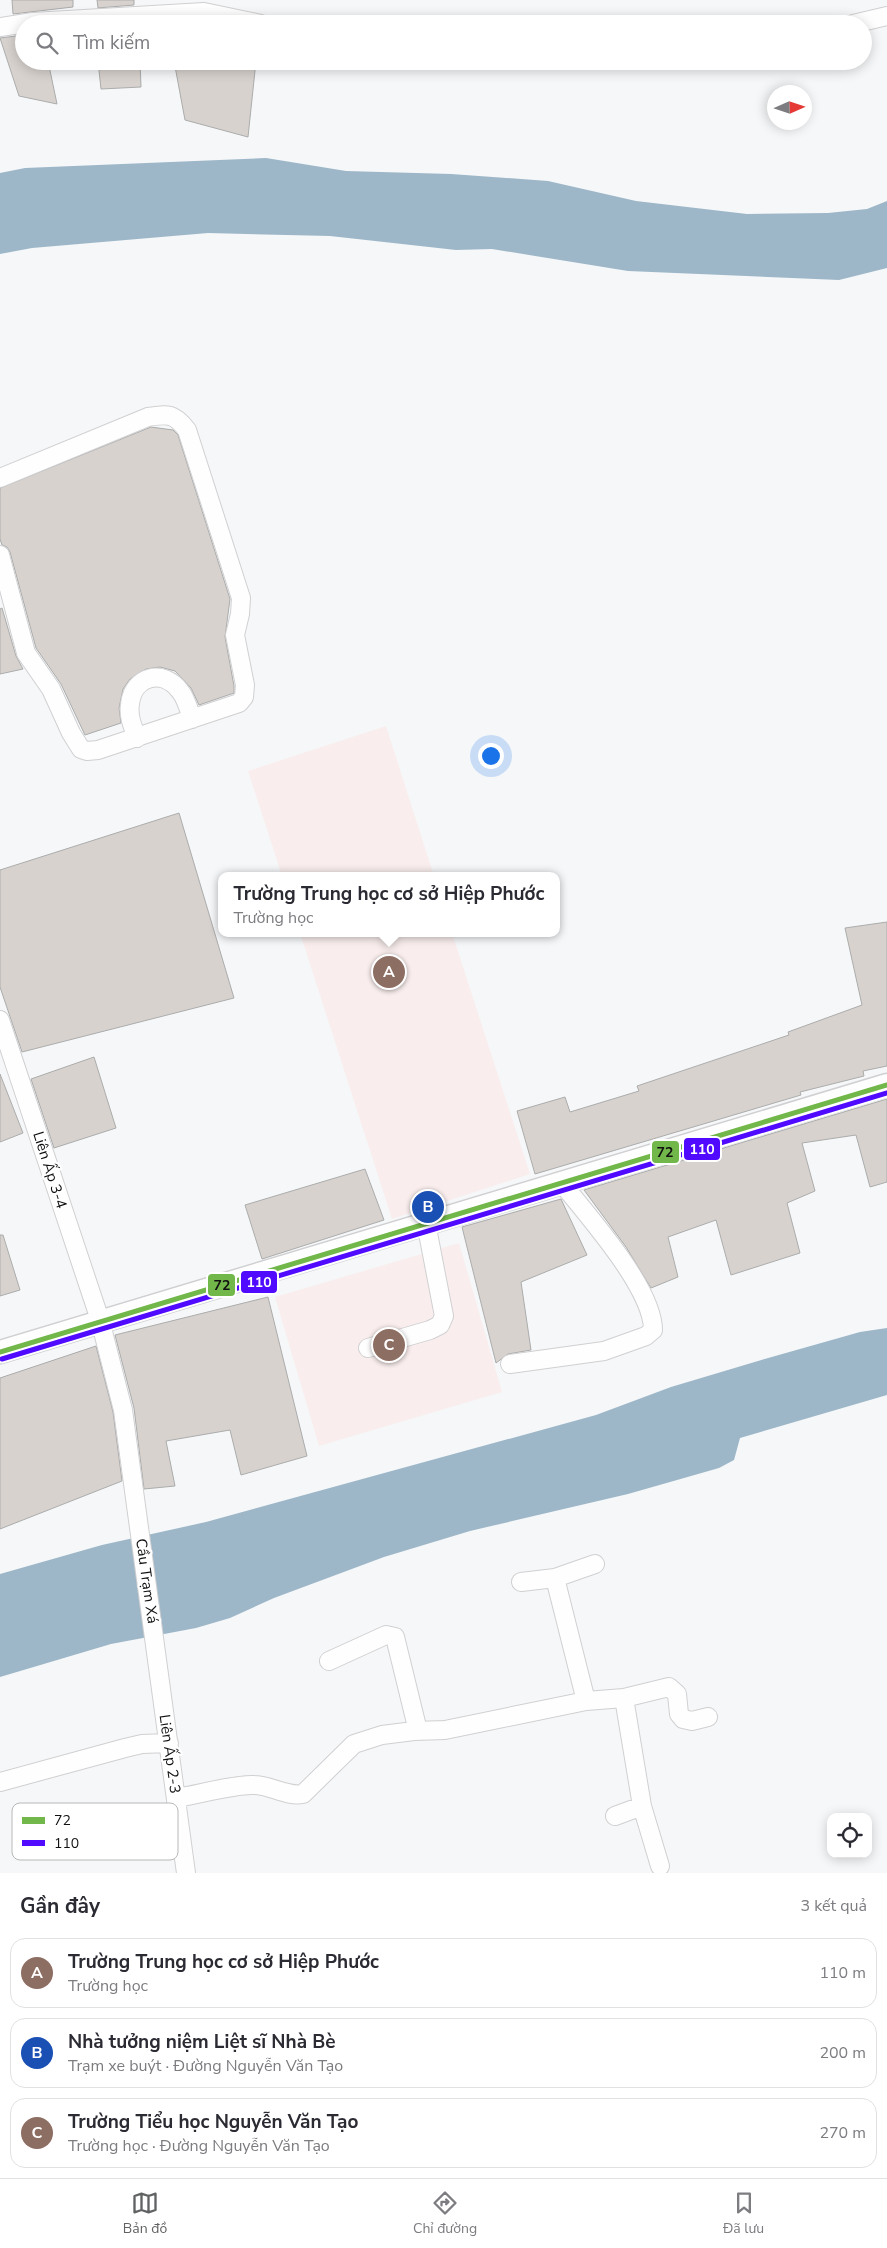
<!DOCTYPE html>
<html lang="vi">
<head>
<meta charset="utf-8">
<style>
	body { margin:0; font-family:"Nunito Sans",sans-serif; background:#f2f2f3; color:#2b2b33 }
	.controls { position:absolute; right:15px; bottom:15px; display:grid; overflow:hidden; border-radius:10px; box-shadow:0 2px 12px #0003 }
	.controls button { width:45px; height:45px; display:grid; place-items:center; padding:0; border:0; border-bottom:1px solid #e1e1e2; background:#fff; color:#2b2b33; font:25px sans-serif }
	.compass { position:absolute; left:767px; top:85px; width:45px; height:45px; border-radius:50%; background:#fff; box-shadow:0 2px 12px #0003; rotate:87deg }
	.you { position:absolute; left:490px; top:755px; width:18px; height:18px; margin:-12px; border:4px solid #fff; border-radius:50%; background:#1a73e8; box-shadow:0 0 0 8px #1a73e833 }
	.badge { display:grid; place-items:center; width:32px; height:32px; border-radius:50%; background:#606263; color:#fff; font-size:16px; font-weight:700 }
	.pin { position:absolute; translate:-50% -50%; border:2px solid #fff; box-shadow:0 1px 5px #0006 }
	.popup { position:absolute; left:218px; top:872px; width:342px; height:65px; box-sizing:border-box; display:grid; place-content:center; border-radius:10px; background:#fff; filter:drop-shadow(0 1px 4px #0005); font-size:16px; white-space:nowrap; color:#7c7c81 }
	.popup b { font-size:19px; color:#2b2b33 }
	.popup::after { content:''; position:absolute; left:50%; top:100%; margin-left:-10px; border:10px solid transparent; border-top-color:#fff }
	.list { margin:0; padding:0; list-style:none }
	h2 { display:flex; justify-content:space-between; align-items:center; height:65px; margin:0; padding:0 20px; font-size:21px }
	h2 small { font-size:16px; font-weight:400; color:#7c7c81 }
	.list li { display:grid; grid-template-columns:32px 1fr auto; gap:15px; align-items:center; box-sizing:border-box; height:70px; margin:0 10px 10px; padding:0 10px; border:1px solid #e1e1e2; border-radius:15px }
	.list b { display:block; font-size:19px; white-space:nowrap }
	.list p { margin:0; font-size:16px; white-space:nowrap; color:#7c7c81 }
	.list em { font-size:16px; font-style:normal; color:#7c7c81 }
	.icon { flex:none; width:28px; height:28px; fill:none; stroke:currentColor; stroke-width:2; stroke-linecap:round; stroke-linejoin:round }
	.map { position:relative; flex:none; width:887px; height:1873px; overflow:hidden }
	.search { position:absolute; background:#fff; box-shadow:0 2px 12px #0003; left:15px; right:15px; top:15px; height:55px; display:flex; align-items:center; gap:12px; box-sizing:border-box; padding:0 18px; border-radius:28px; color:#7c7c81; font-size:19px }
	.sheet { height:305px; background:#fff }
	nav { display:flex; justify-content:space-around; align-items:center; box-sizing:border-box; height:70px; border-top:1px solid #e1e1e2; background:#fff; font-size:14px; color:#7c7c81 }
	nav a { display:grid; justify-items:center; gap:2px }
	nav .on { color:#606263 }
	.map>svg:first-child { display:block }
</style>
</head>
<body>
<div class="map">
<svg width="887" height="1873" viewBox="0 0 887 1873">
	<rect width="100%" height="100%" fill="#f5f7f9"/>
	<path fill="#f9eeed" d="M 386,726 L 434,876 L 282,876 L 248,771 Z
		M 300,933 L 452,933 L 530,1174 L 392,1219 Z
		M 459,1243 L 502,1392 L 319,1446 L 275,1297 Z"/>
	<path fill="#9db7c8" d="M 266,158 L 346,171 L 451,174 L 548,181 L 636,201 L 747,214 L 828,213 L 867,209 L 887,201 L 887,268 L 839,280 L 628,271 L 492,249 L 456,250 L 330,236 L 208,233 L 32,248 L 0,254 L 0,173 L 25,168 Z
		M 887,1328 L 887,1395 L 740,1438 L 734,1460 L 719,1468 L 628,1494 L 470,1531 L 384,1557 L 274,1598 L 230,1618 L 196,1628 L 111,1644 L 0,1677 L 0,1574 L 102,1545 L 206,1522 L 596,1415 L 671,1387 L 758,1361 L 860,1332 Z"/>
	<path fill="#d8d2ce" stroke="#abacac" d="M 12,0 L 73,0 L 73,7 L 13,14 Z
		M 97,0 L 134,0 L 134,5 L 98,8 Z
		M 24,35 L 24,61 L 48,61 L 57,104 L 19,96 L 0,38 Z
		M 98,61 L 140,61 L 141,87 L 101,89 Z
		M 174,61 L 256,61 L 248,137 L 185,120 Z
		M 151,427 L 173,430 L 178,435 L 230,599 L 225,637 L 234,686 L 234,693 L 199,705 L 191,688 L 175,671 L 160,667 L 146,669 L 130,679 L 123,689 L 119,708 L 121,723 L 85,735 L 61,684 L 36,648 L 10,552 L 7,547 L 2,545 L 0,539 L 0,488 Z
		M 2,608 L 16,656 L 23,669 L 0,674 L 0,609 Z
		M 179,813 L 234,998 L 22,1052 L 0,987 L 0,870 Z
		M 887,922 L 887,1066 L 863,1071 L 864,1076 L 800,1092 L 801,1095 L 535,1174 L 517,1111 L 565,1097 L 570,1112 L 639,1091 L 637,1086 L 789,1035 L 788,1032 L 862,1005 L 845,928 Z
		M 94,1057 L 116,1128 L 54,1148 L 31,1079 Z
		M 0,1074 L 23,1133 L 0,1142 Z
		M 887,1099 L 887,1182 L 870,1187 L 856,1135 L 802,1143 L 815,1191 L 787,1203 L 800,1253 L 731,1275 L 716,1220 L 668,1237 L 678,1277 L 651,1288 L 626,1247 L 584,1190 Z
		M 365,1169 L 384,1220 L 262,1259 L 245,1205 Z
		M 561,1199 L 587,1255 L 521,1282 L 531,1350 L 508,1354 L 496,1363 L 462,1227 Z
		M 0,1235 L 3,1235 L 20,1290 L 0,1296 Z
		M 268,1297 L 307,1456 L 241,1475 L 230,1430 L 166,1441 L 175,1486 L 144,1489 L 134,1408 L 115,1335 Z
		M 96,1346 L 113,1412 L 122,1481 L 0,1529 L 0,1378 Z"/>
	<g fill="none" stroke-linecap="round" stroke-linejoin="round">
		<g stroke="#d0d0d2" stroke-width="20">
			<path id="minor" d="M 853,24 L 887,16
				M 0,27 L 33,22 L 204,12 L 261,24
				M 0,478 L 148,417 C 168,414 174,413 187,430 L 241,598 L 240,614 L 235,635 L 245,685 L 244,697 L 239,703 L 98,750 L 87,751 L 81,749 L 71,733 L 51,689 L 26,653 L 0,555
				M 137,738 C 133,727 128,717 130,704 C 133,676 163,668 180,691 C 186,698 189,710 192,719
				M 0,1020 L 100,1320 L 123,1410 L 186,1873
				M 368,1348 L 430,1330 L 440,1325 L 444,1316 L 426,1223
				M 510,1364 L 604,1351 L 646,1336 L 653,1330 C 653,1288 587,1215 561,1182
				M 555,1578 L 586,1701
				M 521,1582 L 555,1578 L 595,1564
				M 329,1661 L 386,1635 L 395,1637 L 418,1731
				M 0,1782 L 125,1748 L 142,1744 L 169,1743
				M 176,1798 C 197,1795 234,1784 254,1785 C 271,1785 286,1797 303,1794 L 354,1744 L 382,1735 L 414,1731 L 445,1730 L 586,1701 L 624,1698 L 669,1687 L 677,1694 L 679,1714 L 683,1719 L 692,1721 L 708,1717
				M 642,1806 L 660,1866
				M 615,1816 L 642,1806 L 624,1698"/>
		</g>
		<g stroke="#d0d0d2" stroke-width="25">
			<path id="major" d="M 0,1352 L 887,1085"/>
		</g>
		<use href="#minor" stroke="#fefefe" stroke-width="18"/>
		<use href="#major" stroke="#fefefe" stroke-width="22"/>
		<g stroke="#fff" stroke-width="9">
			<path id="bus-1" d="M 0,1352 L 887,1085"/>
		</g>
		<g stroke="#fff" stroke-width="9">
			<path id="bus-2" d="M 2,1359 L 887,1093"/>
		</g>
		<use href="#bus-1" stroke="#71b74a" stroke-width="5"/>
		<use href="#bus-2" stroke="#4f0aff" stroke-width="5"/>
	</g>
	<g text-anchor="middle" stroke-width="4.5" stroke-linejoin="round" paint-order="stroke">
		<g font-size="15" fill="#101112" stroke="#fff">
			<text transform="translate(50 1170) rotate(72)" y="5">Liên Ấp 3-4</text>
			<text transform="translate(147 1581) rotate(82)" y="5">Cầu Trạm Xá</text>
			<text transform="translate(170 1754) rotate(82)" y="5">Liên Ấp 2-3</text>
		</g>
	</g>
	<rect x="12" y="1803" width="166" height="57" rx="8" fill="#fff" stroke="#b7b8b8" stroke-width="1"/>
	<rect x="22" y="1817" width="23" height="7" fill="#71b74a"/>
	<rect x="22" y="1840" width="23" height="6" fill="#4f0aff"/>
	<g font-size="14" fill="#101112">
		<text x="54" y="1825">72</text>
		<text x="54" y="1848">110</text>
	</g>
	<g stroke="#fff" stroke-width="2">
		<rect x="683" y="1137" width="38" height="24" rx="5" fill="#4f0aff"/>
		<rect x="651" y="1140" width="29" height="24" rx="5" fill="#71b74a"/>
		<rect x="240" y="1270" width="38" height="24" rx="5" fill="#4f0aff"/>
		<rect x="207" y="1273" width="29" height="24" rx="5" fill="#71b74a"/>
	</g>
	<g font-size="14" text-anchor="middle" font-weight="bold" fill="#fff">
		<text x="702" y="1154">110</text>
		<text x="259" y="1287">110</text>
	</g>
	<g font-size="14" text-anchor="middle" font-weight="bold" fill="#111">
		<text x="665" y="1157">72</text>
		<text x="222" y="1290">72</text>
	</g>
</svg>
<div class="controls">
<button><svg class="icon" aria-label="locate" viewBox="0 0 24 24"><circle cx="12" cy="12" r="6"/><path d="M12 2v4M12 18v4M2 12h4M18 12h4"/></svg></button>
</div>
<svg class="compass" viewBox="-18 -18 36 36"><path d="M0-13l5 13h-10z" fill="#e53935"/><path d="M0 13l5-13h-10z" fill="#7c7c81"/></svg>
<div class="you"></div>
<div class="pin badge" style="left:389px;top:972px;background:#8d6e63">A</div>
<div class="popup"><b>Trường Trung học cơ sở Hiệp Phước</b>Trường học</div>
<div class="pin badge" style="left:428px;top:1207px;background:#1a4fb4">B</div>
<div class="pin badge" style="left:389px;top:1345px;background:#8d6e63">C</div>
<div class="search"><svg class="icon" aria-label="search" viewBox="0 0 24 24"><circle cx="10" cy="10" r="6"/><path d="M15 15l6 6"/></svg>Tìm kiếm</div>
</div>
<section class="sheet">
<h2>Gần đây<small>3 kết quả</small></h2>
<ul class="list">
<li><span class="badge" style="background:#8d6e63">A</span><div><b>Trường Trung học cơ sở Hiệp Phước</b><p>Trường học</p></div><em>110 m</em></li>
<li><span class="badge" style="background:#1a4fb4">B</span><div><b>Nhà tưởng niệm Liệt sĩ Nhà Bè</b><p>Trạm xe buýt · Đường Nguyễn Văn Tạo</p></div><em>200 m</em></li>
<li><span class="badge" style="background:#8d6e63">C</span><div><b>Trường Tiểu học Nguyễn Văn Tạo</b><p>Trường học · Đường Nguyễn Văn Tạo</p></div><em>270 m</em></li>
</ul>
</section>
<nav>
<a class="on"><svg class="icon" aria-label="map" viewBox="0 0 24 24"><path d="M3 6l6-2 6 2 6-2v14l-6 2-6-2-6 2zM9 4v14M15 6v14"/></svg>Bản đồ</a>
<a><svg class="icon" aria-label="directions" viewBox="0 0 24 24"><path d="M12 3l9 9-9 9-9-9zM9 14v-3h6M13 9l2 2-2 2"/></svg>Chỉ đường</a>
<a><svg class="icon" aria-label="saved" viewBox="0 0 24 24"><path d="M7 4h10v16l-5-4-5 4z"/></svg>Đã lưu</a>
</nav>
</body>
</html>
